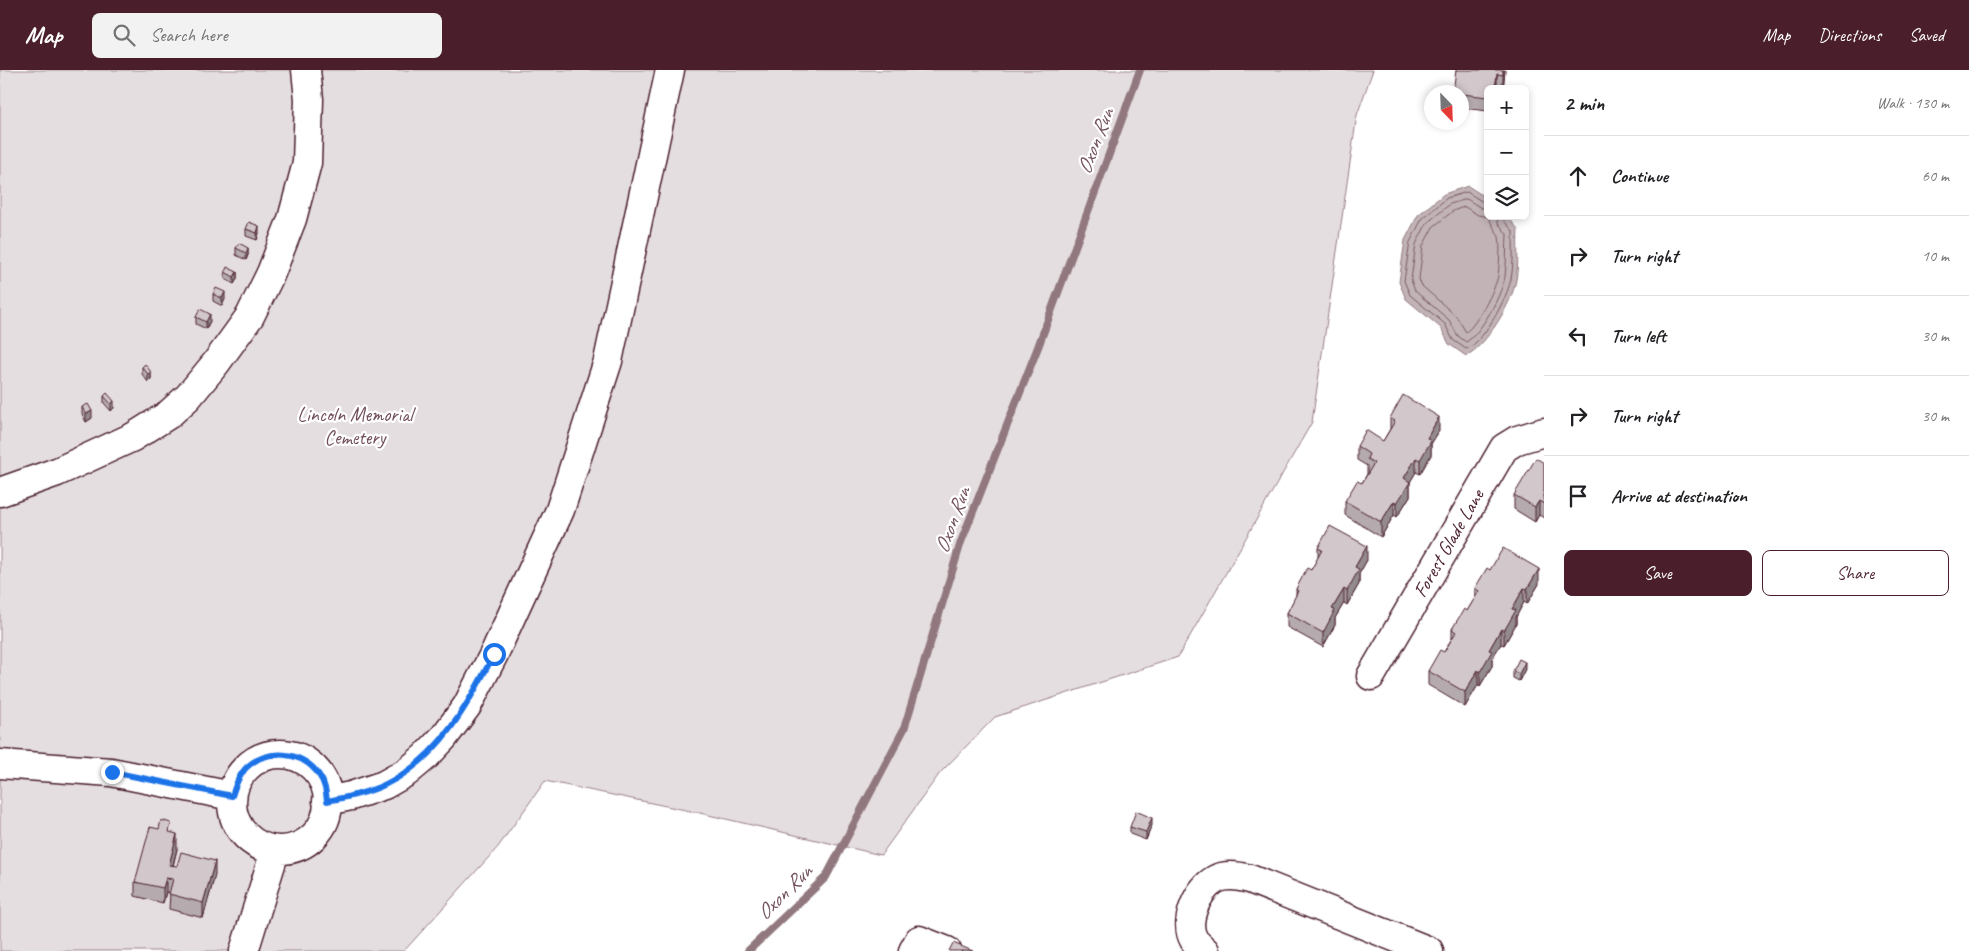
<!DOCTYPE html>
<html lang="en">
<head>
<meta charset="utf-8">
<style>
	body { margin:0; font-family:Caveat,sans-serif; background:#f2f2f2; color:#202124 }
	.controls { position:absolute; right:15px; top:15px; display:grid; overflow:hidden; border-radius:8px; box-shadow:0 2px 8px #0003 }
	.controls button { width:45px; height:45px; display:grid; place-items:center; padding:0; border:0; border-bottom:1px solid #e0e0e0; background:#fff; color:#202124; font:25px sans-serif }
	.compass { position:absolute; left:1424px; top:15px; width:45px; height:45px; border-radius:50%; background:#fff; box-shadow:0 2px 8px #0003; rotate:157deg }
	.stop { position:absolute; width:15px; height:15px; margin:-11px; border:4px solid #1a73e8; border-radius:50%; background:#fff }
	.stop.end { background:#1a73e8; border-color:#fff; box-shadow:0 1px 5px #0008 }
	.list { margin:0; padding:0; list-style:none }
	h2 { display:flex; justify-content:space-between; align-items:center; height:65px; margin:0; padding:0 20px; font-size:21px }
	h2 small { font-size:16px; font-weight:400; color:#757577 }
	.list li { display:grid; grid-template-columns:32px 1fr auto; gap:15px; align-items:center; box-sizing:border-box; height:80px; padding:0 20px; border-top:1px solid #e0e0e0 }
	.list b { display:block; font-size:19px; white-space:nowrap }
	.list em { font-size:16px; font-style:normal; color:#757577 }
	.actions { display:flex; gap:10px; padding:15px 20px }
	.actions a { flex:1; padding:11px 0; border:1px solid #4a1f2b; border-radius:8px; text-align:center; font-size:18px; color:#4a1f2b }
	.actions .main { background:#4a1f2b; color:#fff }
	.icon { flex:none; width:28px; height:28px; fill:none; stroke:currentColor; stroke-width:2; stroke-linecap:round; stroke-linejoin:round }
	.map { position:relative; flex:none; width:1544px; height:881px; overflow:hidden }
	header { display:flex; align-items:center; gap:30px; box-sizing:border-box; height:70px; padding:0 25px; background:#4a1f2b; color:#fff }
	header strong { font-size:24px }
	nav { display:flex; gap:28px; margin-inline-start:auto; font-size:18px }
	.search { width:350px; height:45px; background:#f2f2f2; display:flex; align-items:center; gap:12px; box-sizing:border-box; padding:0 18px; border-radius:8px; color:#757577; font-size:19px }
	main { display:flex }
	aside { flex:1; background:#fff }
	.map>svg:first-child { display:block }
</style>
</head>
<body>
<header>
<strong>Map</strong>
<div class="search"><svg class="icon" aria-label="search" viewBox="0 0 24 24"><circle cx="10" cy="10" r="6"/><path d="M15 15l6 6"/></svg>Search here</div>
<nav><a>Map</a><a>Directions</a><a>Saved</a></nav>
</header>
<main>
<div class="map">
<svg width="1544" height="881" viewBox="0 0 1544 881">
	<rect width="100%" height="100%" fill="#fff"/>
	<filter id="ink" filterUnits="userSpaceOnUse"><feTurbulence type="fractalNoise" baseFrequency=".02" numOctaves="2"/><feDisplacementMap in="SourceGraphic" scale="10" xChannelSelector="R" yChannelSelector="G"/><feConvolveMatrix kernelMatrix="1 2 1 2 8 2 1 2 1" color-interpolation-filters="sRGB"/></filter>
	<g filter="url(#ink)">
		<path fill="#e5dee0" stroke="#987e86" d="M 0,0 L 1373,0 L 1357,45 L 1312,352 L 1178,587 L 995,647 L 940,703 L 881,785 L 700,743 L 545,711 L 498,777 L 404,881 L 0,881 Z"/>
		<path fill="#c1b3b6" stroke="#91787e" d="M 1468,116 L 1488,129 L 1488,146 L 1507,146 L 1518,159 C 1517,175 1519,193 1516,210 C 1512,233 1487,275 1466,286 L 1449,274 L 1441,258 L 1406,229 L 1399,212 L 1405,170 L 1418,145 L 1444,124 Z"/>
		<g fill="none" stroke-linecap="round" stroke-linejoin="round">
			<path stroke="#7a5a63" stroke-width="1" d="M 1488,133 L 1483,132 L 1467,122 L 1447,128 L 1422,149 L 1410,172 L 1404,211 L 1410,225 L 1445,254 L 1453,270 L 1466,279 C 1483,274 1508,226 1511,209 C 1514,193 1513,177 1513,161 L 1504,151 L 1503,146
				M 1465,137 L 1478,145 L 1489,147 C 1491,155 1498,163 1499,167 C 1501,176 1499,197 1498,206 C 1495,220 1477,254 1466,262 L 1456,246 L 1422,216 L 1419,209 L 1423,176 L 1433,157 L 1453,141 Z
				M 1488,139 L 1481,138 L 1467,129 L 1450,134 L 1427,153 L 1416,174 L 1411,210 L 1415,221 L 1449,250 L 1458,266 L 1466,272 C 1480,265 1503,223 1505,206 C 1507,192 1506,178 1507,164 L 1498,153 L 1497,146"/>
			<path stroke="#91787e" stroke-width="8" d="M 748,881 L 826,807 L 904,659 L 961,472 L 1038,277 L 1140,0"/>
			<g stroke="#4a1f2b" stroke-width="31">
				<path id="minor" d="M 0,422 L 57,402 L 133,367 L 168,345 L 188,327 L 216,293 L 250,246 L 271,203 L 292,149 L 307,93 L 309,29 L 306,0
					M 1371,606 L 1504,378 L 1517,370 L 1544,362
					M232 732a48 48 0 1 1 96 0a48 48 0 1 1-96 0Z
					M 0,694 L 111,702 L 232,726
					M 327,731 L 351,726 L 384,715 L 407,702 L 426,686 L 444,667 L 467,636 L 494,584 L 560,440 L 608,291 L 670,0
					M 244,881 L 275,781
					M 913,881 L 919,870 L 947,881
					M 1205,881 C 1202,878 1197,874 1194,870 C 1183,851 1198,819 1216,809 C 1226,804 1239,806 1250,809 L 1429,881"/>
			</g>
			<use href="#minor" stroke="#fff" stroke-width="28"/>
		</g>
		<path fill="#b5abaf" stroke="#4a1f2b" d="M 1505,0 L 1503,19 L 1488,19 L 1488,41 L 1462,38 L 1462,22 Z
			M 246,159 L 259,163 L 257,170 L 246,166 Z
			M 236,178 L 248,178 L 248,185 L 246,190 L 236,185 Z
			M 225,202 L 237,202 L 237,209 L 234,214 L 225,209 Z
			M 213,224 L 225,229 L 222,236 L 213,231 Z
			M 196,247 L 210,251 L 206,259 L 196,254 Z
			M 142,297 L 151,302 L 151,309 L 148,312 L 142,304 Z
			M 107,323 L 114,338 L 111,341 L 104,333 L 104,326 Z
			M 82,337 L 92,348 L 86,352 L 82,344 Z
			M 1390,348 L 1439,361 L 1431,374 L 1431,385 L 1420,404 L 1416,402 L 1410,412 L 1410,426 L 1397,447 L 1394,445 L 1381,467 L 1345,445 L 1345,431 L 1362,413 L 1367,404 L 1367,396 L 1357,390 L 1357,376 L 1383,371 L 1390,359 Z
			M 1544,393 L 1544,448 L 1539,445 L 1535,452 L 1514,439 L 1514,425 Z
			M 1318,478 L 1367,490 L 1359,504 L 1359,514 L 1347,535 L 1344,533 L 1335,548 L 1335,555 L 1323,577 L 1287,557 L 1287,543 L 1296,526 L 1296,519 L 1311,500 L 1318,488 Z
			M 1490,500 L 1539,514 L 1527,534 L 1524,532 L 1516,547 L 1516,554 L 1504,575 L 1501,574 L 1492,588 L 1492,596 L 1480,616 L 1478,615 L 1465,637 L 1428,615 L 1428,601 L 1444,582 L 1452,568 L 1452,559 L 1467,541 L 1475,528 L 1475,518 Z
			M 1525,599 L 1519,611 L 1513,608 L 1513,601 Z
			M 1152,755 L 1146,770 L 1130,764 L 1130,757 Z
			M 171,763 L 177,779 L 173,796 L 215,805 L 203,848 L 169,839 L 170,823 L 166,822 L 163,833 L 135,826 L 135,812 Z"/>
		<path fill="#938b8e" stroke="#4a1f2b" d="M 1503,0 L 1505,0 L 1503,19 Z
			M 1497,4 L 1497,19 L 1495,19 Z
			M 259,156 L 259,163 L 257,170 L 257,163 Z
			M 248,178 L 248,185 L 246,190 L 246,183 Z
			M 237,202 L 237,209 L 234,214 L 234,207 Z
			M 225,222 L 225,229 L 222,236 L 222,228 Z
			M 210,244 L 210,251 L 206,259 L 206,252 Z
			M 151,302 L 151,309 L 148,312 L 148,304 Z
			M 114,331 L 114,338 L 111,341 L 111,334 Z
			M 92,341 L 92,348 L 86,352 L 86,344 Z
			M 1439,347 L 1439,361 L 1431,374 L 1431,385 L 1420,404 L 1420,390 L 1427,368 Z
			M 1416,388 L 1416,402 L 1410,412 L 1410,426 L 1397,447 L 1397,433 L 1404,408 Z
			M 1394,431 L 1394,445 L 1381,467 L 1381,452 Z
			M 1539,431 L 1539,445 L 1535,452 L 1535,437 Z
			M 1367,476 L 1367,490 L 1359,504 L 1359,514 L 1347,535 L 1347,521 L 1355,497 Z
			M 1539,499 L 1539,514 L 1527,534 L 1527,519 Z
			M 1524,518 L 1524,532 L 1516,547 L 1516,554 L 1504,575 L 1504,561 L 1512,539 Z
			M 1344,519 L 1344,533 L 1335,548 L 1335,555 L 1323,577 L 1323,563 L 1332,539 Z
			M 1501,559 L 1501,574 L 1492,588 L 1492,596 L 1480,616 L 1480,602 L 1489,580 Z
			M 1525,592 L 1525,599 L 1519,611 L 1519,604 Z
			M 1478,600 L 1478,615 L 1465,637 L 1465,622 Z
			M 1152,748 L 1152,755 L 1146,770 L 1146,762 Z
			M 177,764 L 177,779 L 169,810 L 169,795 Z
			M 215,791 L 215,805 L 203,848 L 203,833 Z
			M 166,808 L 166,822 L 163,833 L 163,818 Z"/>
		<path fill="#d2c7cb" stroke="#4a1f2b" d="M 1456,0 L 1503,0 L 1503,5 L 1497,4 L 1495,19 L 1488,19 L 1488,27 L 1462,24 L 1462,22 L 1453,22 Z
			M 249,152 L 259,156 L 257,163 L 246,159 Z
			M 239,173 L 248,178 L 246,183 L 236,178 Z
			M 227,197 L 237,202 L 234,207 L 225,202 Z
			M 216,218 L 225,222 L 222,228 L 213,224 Z
			M 200,239 L 210,244 L 206,252 L 196,247 Z
			M 145,294 L 151,302 L 148,304 L 142,297 Z
			M 107,323 L 114,331 L 111,334 L 104,326 Z
			M 1403,325 L 1439,347 L 1427,368 L 1431,371 L 1420,390 L 1416,388 L 1404,408 L 1410,412 L 1397,433 L 1394,431 L 1381,452 L 1345,431 L 1357,411 L 1362,413 L 1374,393 L 1367,389 L 1369,384 L 1357,376 L 1366,360 L 1383,371 L 1395,351 L 1390,348 Z
			M 88,334 L 92,341 L 86,344 L 82,337 Z
			M 1536,388 L 1544,393 L 1544,434 L 1539,431 L 1535,437 L 1514,425 Z
			M 1330,456 L 1367,476 L 1355,497 L 1359,499 L 1347,521 L 1344,519 L 1332,539 L 1335,540 L 1323,563 L 1287,543 L 1298,521 L 1296,519 L 1307,498 L 1311,500 L 1322,480 L 1318,478 Z
			M 1503,478 L 1539,499 L 1527,519 L 1524,518 L 1512,539 L 1516,540 L 1504,561 L 1501,559 L 1489,580 L 1492,581 L 1480,602 L 1478,600 L 1465,622 L 1428,601 L 1440,580 L 1444,582 L 1456,562 L 1452,559 L 1464,539 L 1467,541 L 1479,521 L 1475,518 L 1487,498 L 1490,500 Z
			M 1519,589 L 1525,592 L 1519,604 L 1513,601 Z
			M 1136,741 L 1152,748 L 1146,762 L 1130,757 Z
			M 161,750 L 171,753 L 169,762 L 177,764 L 169,795 L 177,796 L 181,782 L 215,791 L 203,833 L 169,824 L 173,809 L 166,808 L 163,818 L 135,812 L 150,757 L 159,759 Z
			M 953,873 L 973,881 L 949,881 Z"/>
	</g>
	<g fill="none" stroke-linecap="round" stroke-linejoin="round" filter="url(#ink)">
		<path stroke="#1a73e8" stroke-width="6" d="M 112,702 L 232,726 C 235,716 238,707 245,699 C 266,677 303,681 319,705 C 325,713 326,722 327,731 C 347,727 368,723 386,714 C 440,688 468,634 494,584"/>
	</g>
	<g text-anchor="middle" stroke-width="4.5" stroke-linejoin="round" paint-order="stroke">
		<g font-size="20" fill="#714f58" stroke="#fff">
			<text x="355" y="351">Lincoln Memorial<tspan x="355" dy="23">Cemetery</tspan></text>
		</g>
		<g font-size="20" fill="#4a1f2b" stroke="#fff">
			<text transform="translate(1448 473) rotate(-60)" y="7">Forest Glade Lane</text>
		</g>
		<g font-size="21" font-style="italic" fill="#74535c" stroke="#fff">
			<text transform="translate(1095 71) rotate(-69)" y="7">Oxon Run</text>
			<text transform="translate(952 450) rotate(-70)" y="7">Oxon Run</text>
			<text transform="translate(784 822) rotate(-45)" y="7">Oxon Run</text>
		</g>
	</g>
</svg>
<div class="controls">
<button>+</button>
<button>−</button>
<button><svg class="icon" aria-label="layers" viewBox="0 0 24 24"><path d="M12 4l9 5-9 5-9-5zM3 14l9 5 9-5"/></svg></button>
</div>
<svg class="compass" viewBox="-18 -18 36 36"><path d="M0-13l5 13h-10z" fill="#e53935"/><path d="M0 13l5-13h-10z" fill="#757577"/></svg>
<div class="stop" style="left:494px;top:584px"></div>
<div class="stop end" style="left:112px;top:702px"></div>
</div>
<aside>
<h2>2 min<small>Walk · 130 m</small></h2>
<ul class="list">
<li><svg class="icon" aria-label="ahead" viewBox="0 0 24 24"><path d="M12 20V5M6 11l6-6 6 6"/></svg><div><b>Continue</b></div><em>60 m</em></li>
<li><svg class="icon" aria-label="right" viewBox="0 0 24 24"><path d="M7 20v-9h11M14 6l5 5-5 5"/></svg><div><b>Turn right</b></div><em>10 m</em></li>
<li><svg class="icon" aria-label="left" viewBox="0 0 24 24"><path d="M17 20v-9H6M10 6l-5 5 5 5"/></svg><div><b>Turn left</b></div><em>30 m</em></li>
<li><svg class="icon" aria-label="right" viewBox="0 0 24 24"><path d="M7 20v-9h11M14 6l5 5-5 5"/></svg><div><b>Turn right</b></div><em>30 m</em></li>
<li><svg class="icon" aria-label="arrive" viewBox="0 0 24 24"><path d="M6 21V4h12l-3 4 3 4H6"/></svg><div><b>Arrive at destination</b></div></li>
</ul>
<div class="actions"><a class="main">Save</a><a>Share</a></div>
</aside>
</main>
</body>
</html>
